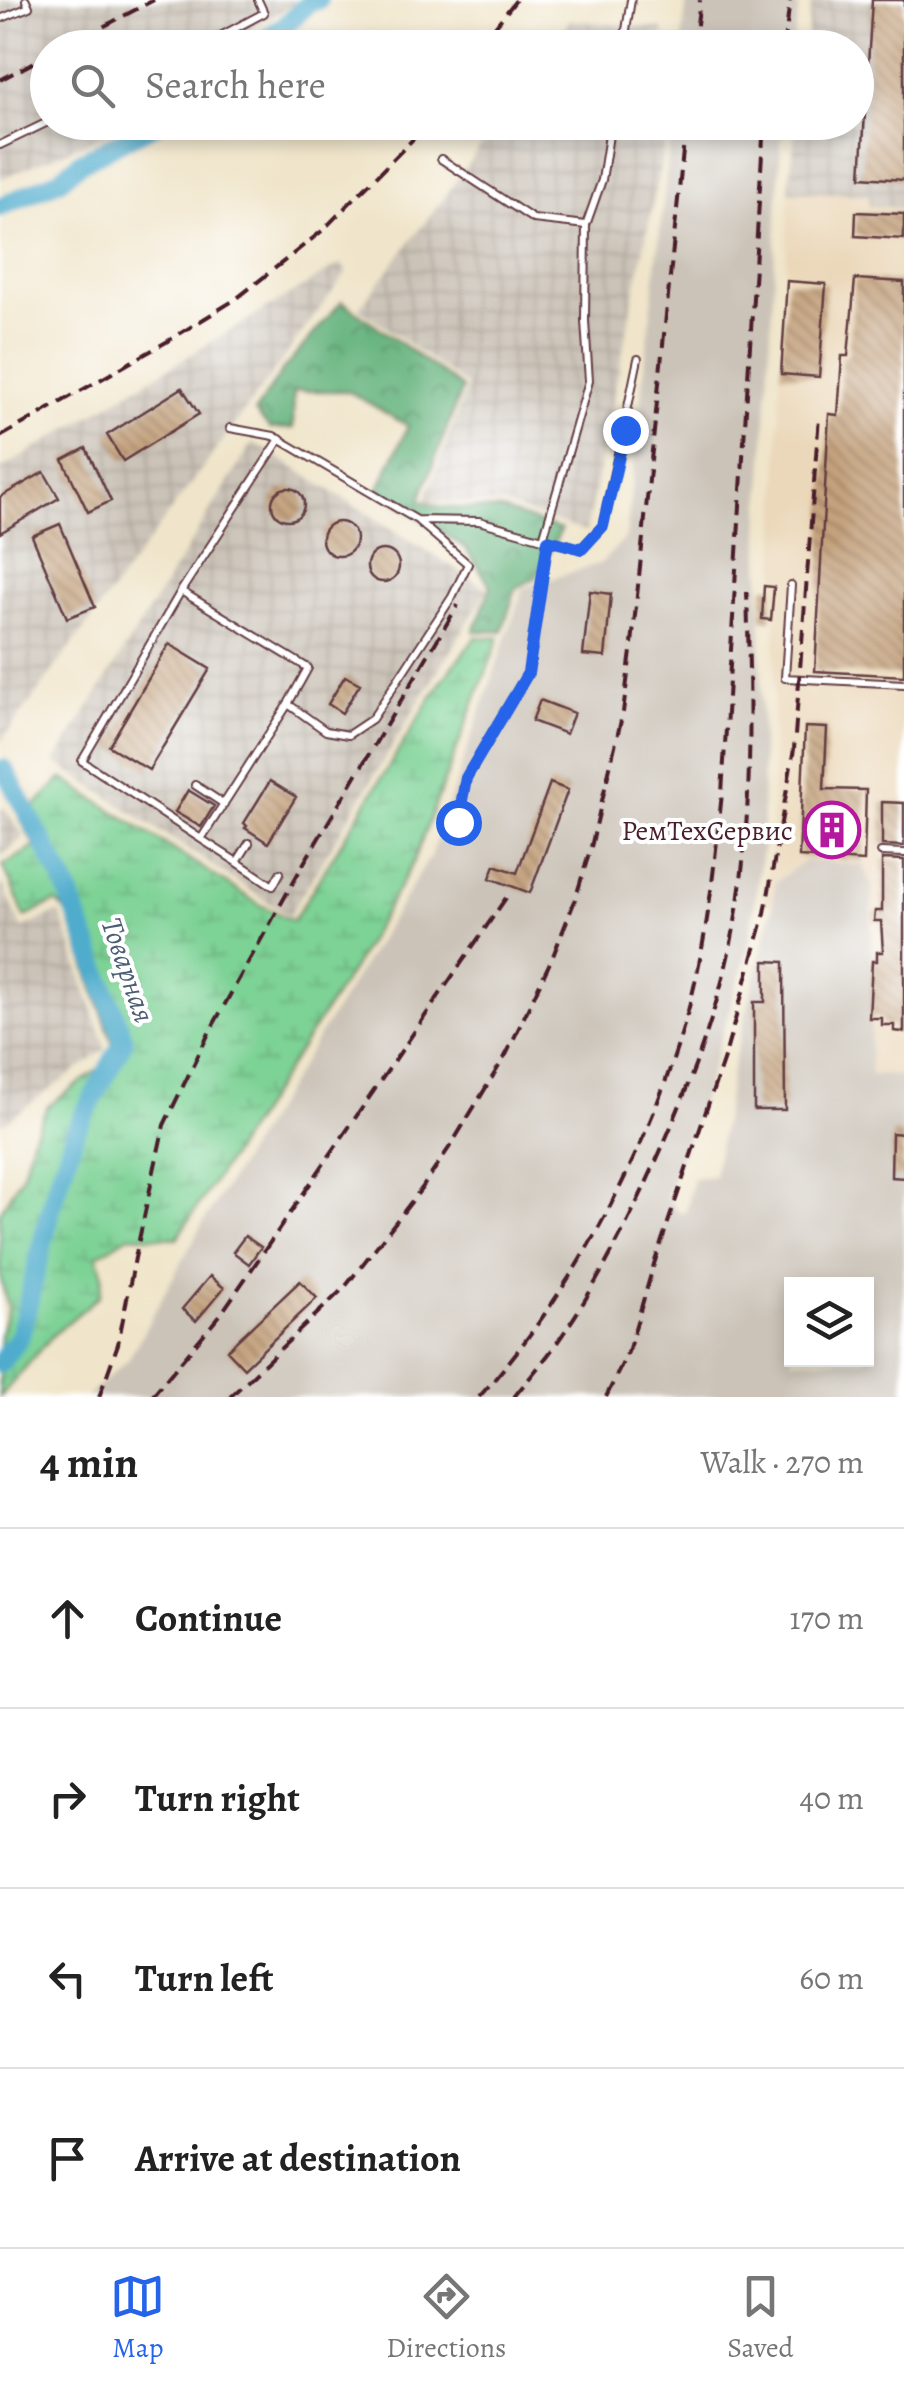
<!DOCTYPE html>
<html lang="en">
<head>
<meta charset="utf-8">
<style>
	body { margin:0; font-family:Alegreya,serif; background:#f2f2f2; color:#222 }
	.controls { position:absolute; right:30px; bottom:30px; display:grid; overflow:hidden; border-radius:0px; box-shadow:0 5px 15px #0003 }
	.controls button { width:90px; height:90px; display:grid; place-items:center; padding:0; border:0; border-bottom:2px solid #e0e0e0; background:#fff; color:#222; font:50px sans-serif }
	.stop { position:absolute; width:30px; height:30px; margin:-22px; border:8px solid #2563eb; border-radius:50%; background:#fff }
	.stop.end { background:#2563eb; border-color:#fff; box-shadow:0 2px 10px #0008 }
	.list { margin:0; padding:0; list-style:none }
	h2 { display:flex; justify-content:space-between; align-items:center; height:130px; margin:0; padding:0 40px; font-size:42px }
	h2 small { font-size:32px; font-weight:400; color:#767676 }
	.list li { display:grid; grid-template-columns:65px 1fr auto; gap:30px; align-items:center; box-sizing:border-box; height:180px; padding:0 40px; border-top:2px solid #e0e0e0 }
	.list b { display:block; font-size:38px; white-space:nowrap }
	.list em { font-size:32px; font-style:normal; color:#767676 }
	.icon { flex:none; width:55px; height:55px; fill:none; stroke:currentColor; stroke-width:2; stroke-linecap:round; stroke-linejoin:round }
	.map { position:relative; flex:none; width:904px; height:1397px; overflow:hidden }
	.search { position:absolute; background:#fff; box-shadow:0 5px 15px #0003; left:30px; right:30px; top:30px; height:110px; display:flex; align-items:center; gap:25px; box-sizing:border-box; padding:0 35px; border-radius:55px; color:#767676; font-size:38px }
	.sheet { height:850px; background:#fff }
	nav { display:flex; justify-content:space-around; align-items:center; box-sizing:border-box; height:140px; border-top:2px solid #e0e0e0; background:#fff; font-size:28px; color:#767676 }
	nav a { display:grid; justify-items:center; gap:5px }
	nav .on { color:#2563eb }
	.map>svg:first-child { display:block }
</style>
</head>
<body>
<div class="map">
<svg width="904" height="1397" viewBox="0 0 904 1397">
	<defs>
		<pattern id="industrial-grid" width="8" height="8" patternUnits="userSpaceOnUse" patternTransform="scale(2.5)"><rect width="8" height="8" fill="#cbc3b8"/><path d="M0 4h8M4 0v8" fill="none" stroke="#b0a79e"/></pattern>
		<pattern id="forest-crowns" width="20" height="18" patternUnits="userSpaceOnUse" patternTransform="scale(2.5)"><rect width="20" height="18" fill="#66b47e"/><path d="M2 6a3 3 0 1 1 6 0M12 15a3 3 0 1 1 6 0" fill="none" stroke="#569267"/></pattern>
		<pattern id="wetland-marsh" width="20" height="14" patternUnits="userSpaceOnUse" patternTransform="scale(2.5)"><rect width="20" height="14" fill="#7dd295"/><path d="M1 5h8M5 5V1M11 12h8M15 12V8" fill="none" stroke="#6eb481"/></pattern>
		<pattern id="building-back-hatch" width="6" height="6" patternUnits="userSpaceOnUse" patternTransform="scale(2.5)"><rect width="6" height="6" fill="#c4a27d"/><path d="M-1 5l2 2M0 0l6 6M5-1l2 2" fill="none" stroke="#a18367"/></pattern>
	</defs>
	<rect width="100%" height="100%" fill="#fff"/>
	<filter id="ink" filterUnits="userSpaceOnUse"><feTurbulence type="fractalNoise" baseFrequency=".01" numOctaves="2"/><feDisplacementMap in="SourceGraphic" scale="20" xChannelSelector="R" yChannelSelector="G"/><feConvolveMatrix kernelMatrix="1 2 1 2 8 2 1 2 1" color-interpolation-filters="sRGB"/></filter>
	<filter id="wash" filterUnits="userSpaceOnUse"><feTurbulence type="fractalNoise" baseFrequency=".0048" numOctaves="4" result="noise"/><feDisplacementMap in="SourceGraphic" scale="40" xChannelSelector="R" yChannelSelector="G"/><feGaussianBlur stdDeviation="2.25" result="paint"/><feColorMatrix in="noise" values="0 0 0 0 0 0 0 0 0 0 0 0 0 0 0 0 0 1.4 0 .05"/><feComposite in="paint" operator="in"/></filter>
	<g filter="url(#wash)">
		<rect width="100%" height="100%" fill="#f0e5ca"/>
		<path fill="#ebd8ba" d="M 789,191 L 870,195 L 869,206 L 904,208 L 904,1076 L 870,1075 L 872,887 L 776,882 L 773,905 L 762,902 L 771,853 L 780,373 Z"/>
		<path fill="url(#industrial-grid)" d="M 0,0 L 301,0 L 253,27 L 231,47 L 48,48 L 48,122 L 132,123 L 0,179 Z
			M 812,0 L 904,0 L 904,208 L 869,206 L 869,195 L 789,191 L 796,123 L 856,122 L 856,48 L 805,47 Z
			M 570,20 L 663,29 L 666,47 L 550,48 Z
			M 497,123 L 669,123 L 586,532 L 504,505 L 425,501 L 467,386 L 359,308 L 446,195 Z
			M 342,263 L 346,273 L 0,743 L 0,470 Z
			M 253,442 L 488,589 L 289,916 L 55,762 Z
			M 4,808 L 24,837 L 0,857 L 0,811 Z
			M 0,878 L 22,928 L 60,912 L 106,1049 L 2,1124 L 0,1119 Z"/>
		<path fill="#cbc3b8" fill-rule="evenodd" d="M 687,0 L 800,0 L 793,47 L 681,47 Z
			M 672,123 L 782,123 L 760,534 L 763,845 L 748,948 L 705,1090 L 666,1195 L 679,1213 L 686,1212 L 693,1178 L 714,1176 L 731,1074 L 773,905 L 776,882 L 806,860 L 862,865 L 872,887 L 870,1075 L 904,1076 L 904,1397 L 86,1397 L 128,1360 L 200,1228 L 431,855 L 523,588 L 601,563 L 626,537 ZM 792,1284 L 866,1284 L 866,1360 L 792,1360 Z"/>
		<path fill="url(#forest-crowns)" stroke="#586a54" stroke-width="2.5" d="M 342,301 L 462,388 L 420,500 L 441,507 L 502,510 L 561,530 L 536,578 L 516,588 L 502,632 L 474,631 L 491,586 L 465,548 L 378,490 L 408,426 L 348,391 L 294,391 L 293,428 L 270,429 L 255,412 L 282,371 Z"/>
		<path fill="url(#wetland-marsh)" stroke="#647860" stroke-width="2.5" d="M 476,637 L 499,638 L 413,863 L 349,974 L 177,1238 L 129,1236 L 97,1256 L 103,1275 L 100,1295 L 53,1335 L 0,1397 L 0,1336 L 8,1308 L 0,1276 L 0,1212 L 23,1173 L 32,1139 L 47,1107 L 100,1068 L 113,1044 L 67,912 L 56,902 L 25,917 L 3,865 L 35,847 L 21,820 L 62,778 L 257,903 L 293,921 L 441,682 Z"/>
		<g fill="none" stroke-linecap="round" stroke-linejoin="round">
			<path stroke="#4faccd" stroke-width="20" d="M 253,48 L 288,23 L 310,2 L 318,0
				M 0,207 L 59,180 L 81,162 L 159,122
				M 0,1363 L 20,1336 L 54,1196 L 75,1132 L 124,1040 L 64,881 L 4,769"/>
		</g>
		<g id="blocks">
			<path fill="url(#building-back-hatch)" d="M 872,0 L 904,0 L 904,180 L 861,177 Z
				M 856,212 L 904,214 L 904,239 L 855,236 Z
				M 855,279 L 904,282 L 904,676 L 815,671 L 829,414 L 838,415 L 842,356 L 848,356 Z
				M 787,281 L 826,284 L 819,377 L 781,374 Z
				M 182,388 L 199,414 L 123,461 L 107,435 Z
				M 86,448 L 111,501 L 88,512 L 63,460 Z
				M 44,472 L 59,498 L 0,533 L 0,497 Z
				M272 504a16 16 0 1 1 32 0a16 16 0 1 1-32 0Z
				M322 539a17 17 0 1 1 34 0a17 17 0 1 1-34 0Z
				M 60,524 L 95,607 L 67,618 L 32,536 Z
				M367 566a16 16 0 1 1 32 0a16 16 0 1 1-32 0Z
				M 764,586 L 774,587 L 771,620 L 762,619 Z
				M 590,591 L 611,594 L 605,657 L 583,655 Z
				M 169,644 L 210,669 L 149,770 L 109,746 Z
				M 345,676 L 360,684 L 342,713 L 328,704 Z
				M 540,700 L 574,713 L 566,734 L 532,721 Z
				M 805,727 L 827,728 L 824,789 L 866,790 L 864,861 L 799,857 Z
				M 270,781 L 296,797 L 268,843 L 245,828 L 247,826 L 244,823 Z
				M 550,783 L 568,790 L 530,893 L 490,878 L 495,865 L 517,873 Z
				M 188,790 L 214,806 L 201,827 L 175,812 Z
				M 882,802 L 904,803 L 904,846 L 882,845 Z
				M 882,859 L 904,860 L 904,1032 L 894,1031 L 894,1025 L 882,1025 L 882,1018 L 869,1018 L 872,961 L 877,961 L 877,952 L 883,952 L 881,921 L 874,921 L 875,911 L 882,911 Z
				M 765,961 L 784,962 L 785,1110 L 754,1110 L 754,1002 L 765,1002 Z
				M 892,1133 L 904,1134 L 904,1178 L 891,1177 Z
				M 245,1236 L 261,1247 L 249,1264 L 233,1252 Z
				M 210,1276 L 224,1288 L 196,1321 L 182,1309 Z
				M 300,1281 L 317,1298 L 244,1368 L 227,1350 Z"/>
		</g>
	</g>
	<g filter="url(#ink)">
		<use href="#blocks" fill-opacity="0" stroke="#633d43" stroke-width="2.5"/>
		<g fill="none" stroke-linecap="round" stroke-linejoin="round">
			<g stroke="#633d43" stroke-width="10">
				<path id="lane" d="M 0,19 L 29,7 L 26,0
					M 198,48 L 264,13 L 258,0
					M 623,48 L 631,0
					M 0,145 L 48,122
					M 586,225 L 602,180 L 611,122
					M 230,428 L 274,436 L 417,520 L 479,521 L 543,539 L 589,381 L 585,321 L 586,225 L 533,219 L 441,159
					M 280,439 L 181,591 L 308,668 L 288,704 L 326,731 L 348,735 L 372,719 L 452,597 L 468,564 L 418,521
					M 545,539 L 581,549 L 603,526 L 638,359
					M 791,585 L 785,678 L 904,684
					M 181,591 L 82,761 L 201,839 L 288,704
					M 195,785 L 224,804
					M 458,822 L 466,778 L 528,673 L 548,540
					M 201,839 L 237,862 L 249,843
					M 881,852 L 904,853
					M 237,862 L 273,886 L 280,873"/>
			</g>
			<use href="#lane" stroke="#fff" stroke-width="6"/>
			<path stroke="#4a1f2b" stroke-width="4" stroke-dasharray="15 8" stroke-linecap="butt" d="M 63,48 L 154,0
				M 478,48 L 516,0
				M 694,48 L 700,0
				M 784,48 L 790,0
				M 0,80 L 48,55
				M 0,437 L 168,341 L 236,299 L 322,231 L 430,122
				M 99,1397 L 118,1344 L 135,1258 L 164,1125 L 211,1029 L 305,861 L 458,605
				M 151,1397 L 221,1314 L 510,892
				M 230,1397 L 345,1287 L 422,1188 L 451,1145 L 507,1053 L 553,956 L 575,900 L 591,847 L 623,712 L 632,644 L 686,122
				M 479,1397 C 572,1294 648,1152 686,1018 C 707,944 714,869 722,793 L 764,122
				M 514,1397 C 530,1377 547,1358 561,1337 C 597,1285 626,1227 652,1170 C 691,1083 727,991 739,895 C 753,795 750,693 747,592
				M 606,1397 L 628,1352 L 654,1264 L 726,1052 L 765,913 L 794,749 L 819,416"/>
		</g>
	</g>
	<g fill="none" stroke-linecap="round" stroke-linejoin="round" filter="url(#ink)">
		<path stroke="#2563eb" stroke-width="12" d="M 458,822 L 466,778 L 528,673 L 548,540 L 582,549 L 603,526 L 625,430"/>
	</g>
	<defs>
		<g id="building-ring" transform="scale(2.875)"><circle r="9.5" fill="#fff" stroke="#b5179e" stroke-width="1.5"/><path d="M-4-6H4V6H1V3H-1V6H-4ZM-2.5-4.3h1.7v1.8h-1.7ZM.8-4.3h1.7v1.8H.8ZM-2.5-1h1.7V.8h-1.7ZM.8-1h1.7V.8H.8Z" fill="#b5179e"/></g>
	</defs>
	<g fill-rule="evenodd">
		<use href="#building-ring" x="832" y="830"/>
	</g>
	<g text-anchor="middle" stroke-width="8" stroke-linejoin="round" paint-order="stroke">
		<g font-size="28" fill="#4a1f2b" stroke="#fff" text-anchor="end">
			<text x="793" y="840">РемТехСервис</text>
		</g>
		<g font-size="30" font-style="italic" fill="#4c5e74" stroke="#fff">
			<text transform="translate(128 970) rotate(71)" y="10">Товарная</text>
		</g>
	</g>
</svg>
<div class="controls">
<button><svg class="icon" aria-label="layers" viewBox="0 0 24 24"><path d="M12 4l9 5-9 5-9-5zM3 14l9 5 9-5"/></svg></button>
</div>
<div class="stop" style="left:458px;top:822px"></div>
<div class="stop end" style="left:625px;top:430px"></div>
<div class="search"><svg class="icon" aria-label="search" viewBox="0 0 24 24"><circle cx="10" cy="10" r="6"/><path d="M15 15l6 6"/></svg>Search here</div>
</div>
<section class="sheet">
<h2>4 min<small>Walk · 270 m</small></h2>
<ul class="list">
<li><svg class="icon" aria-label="ahead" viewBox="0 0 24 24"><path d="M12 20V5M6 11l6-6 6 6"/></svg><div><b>Continue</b></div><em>170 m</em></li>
<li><svg class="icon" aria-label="right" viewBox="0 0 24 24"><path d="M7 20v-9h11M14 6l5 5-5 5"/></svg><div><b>Turn right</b></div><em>40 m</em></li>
<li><svg class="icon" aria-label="left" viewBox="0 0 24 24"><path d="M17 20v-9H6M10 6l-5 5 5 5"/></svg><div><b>Turn left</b></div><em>60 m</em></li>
<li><svg class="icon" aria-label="arrive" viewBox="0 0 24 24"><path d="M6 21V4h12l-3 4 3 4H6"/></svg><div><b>Arrive at destination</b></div></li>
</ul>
</section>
<nav>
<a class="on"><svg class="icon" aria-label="map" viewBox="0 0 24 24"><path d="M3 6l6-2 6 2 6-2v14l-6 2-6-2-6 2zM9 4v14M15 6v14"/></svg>Map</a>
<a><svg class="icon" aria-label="directions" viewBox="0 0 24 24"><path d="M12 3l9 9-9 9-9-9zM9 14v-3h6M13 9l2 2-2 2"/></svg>Directions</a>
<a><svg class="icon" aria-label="saved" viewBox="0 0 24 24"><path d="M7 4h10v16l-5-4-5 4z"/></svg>Saved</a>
</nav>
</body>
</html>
